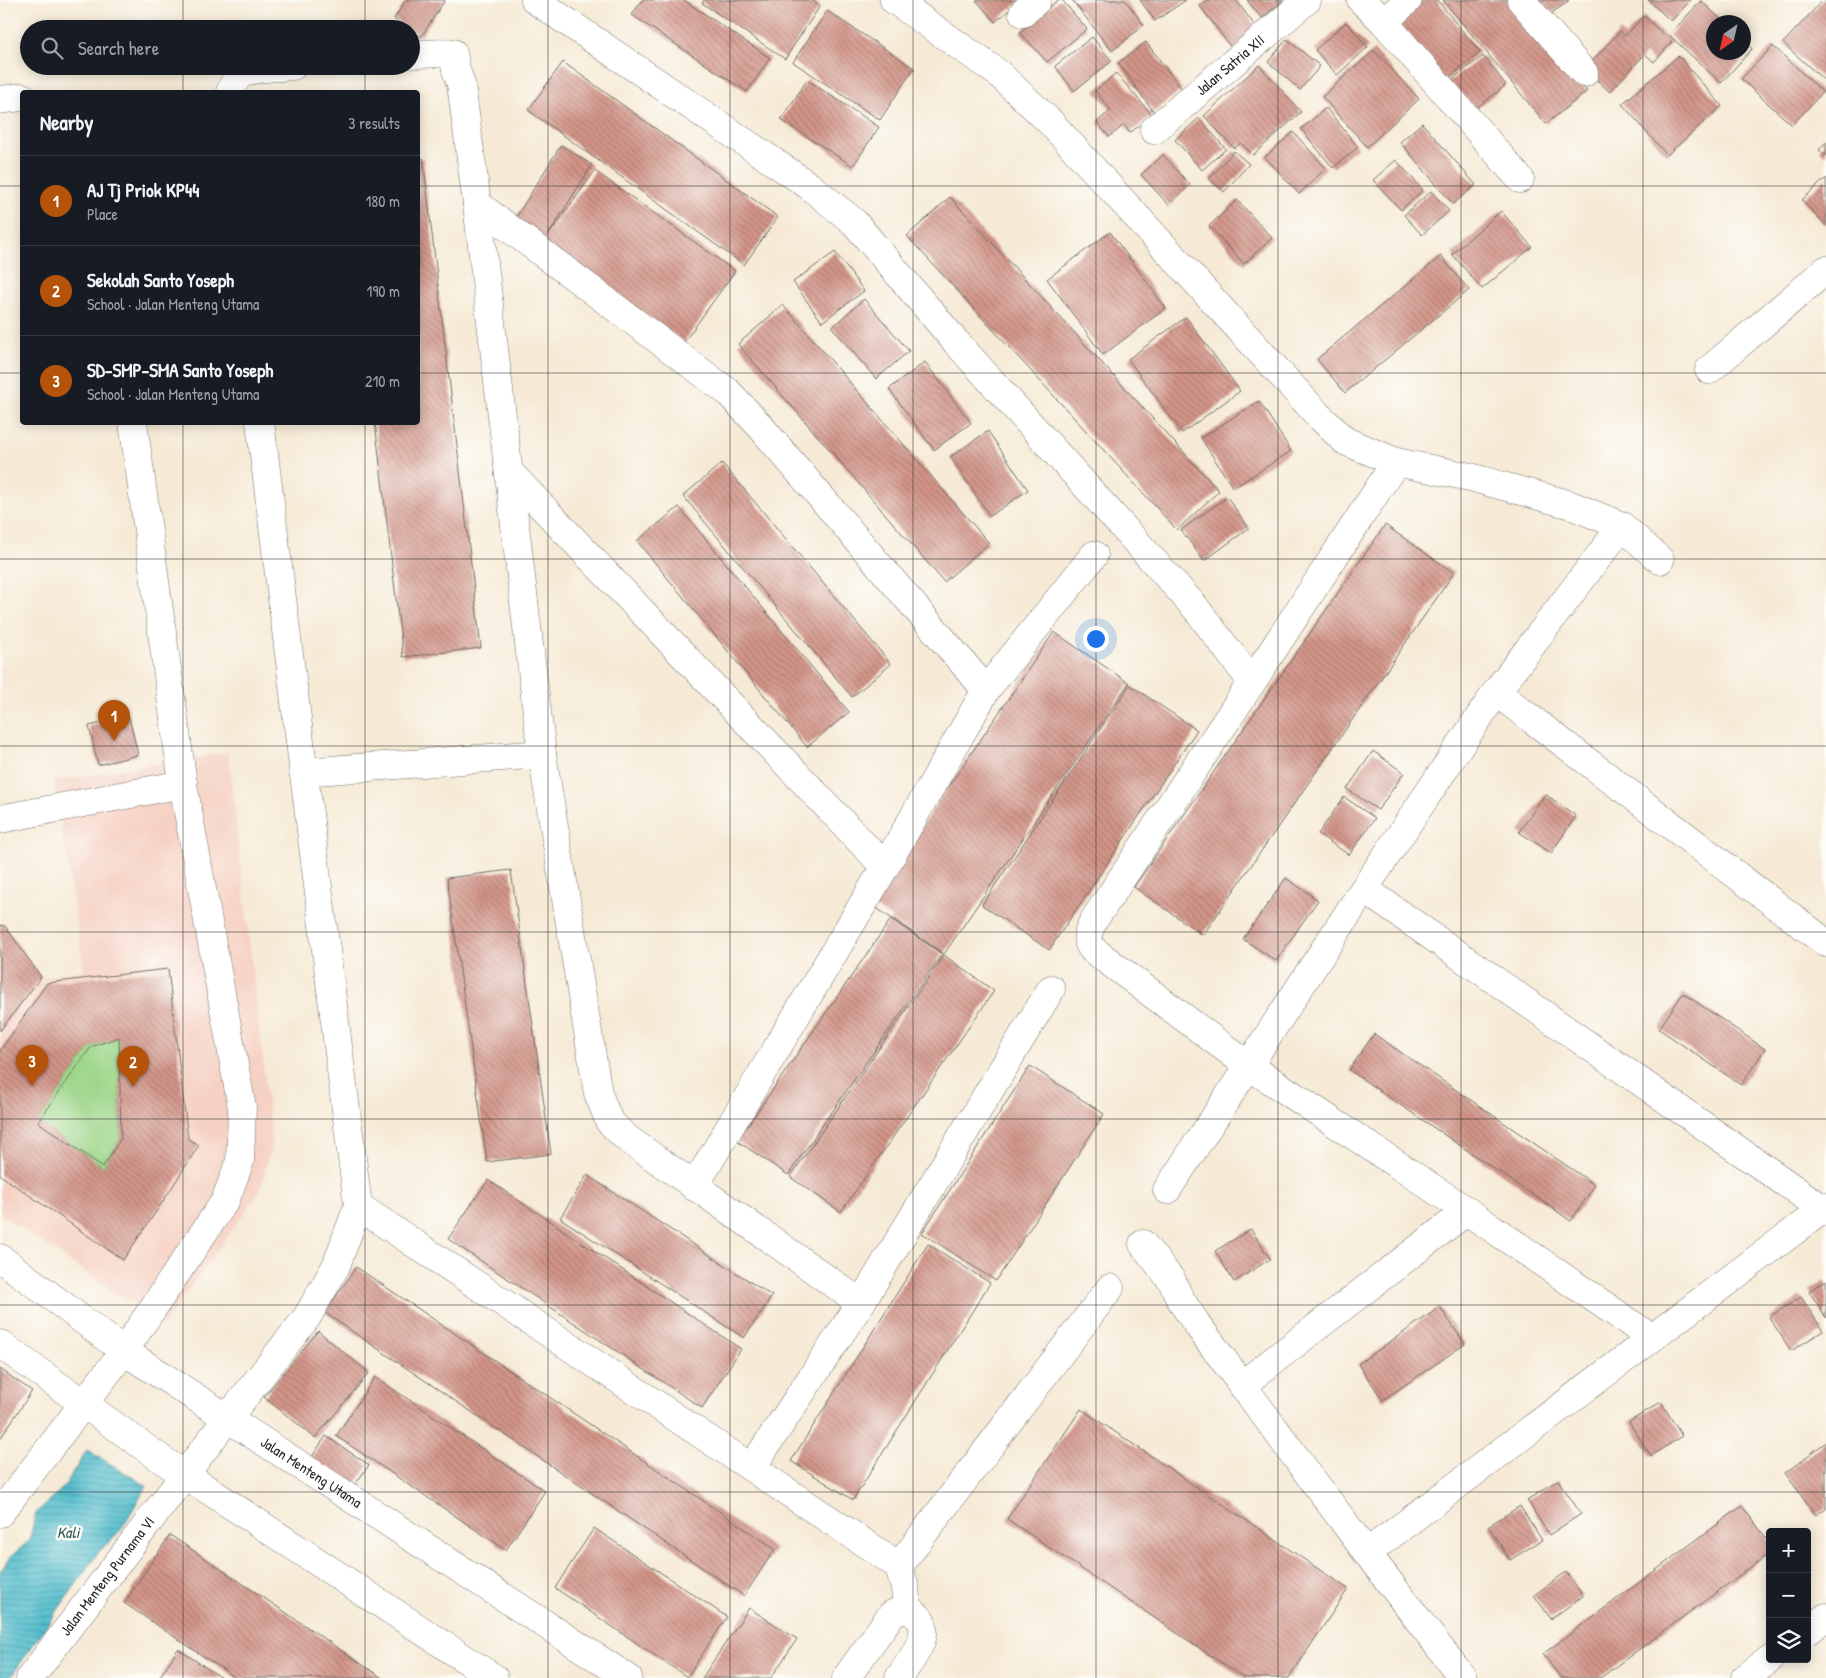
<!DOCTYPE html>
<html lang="en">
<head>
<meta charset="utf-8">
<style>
	body { margin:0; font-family:"Patrick Hand",sans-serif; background:#242831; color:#f1f3f6 }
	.controls { position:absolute; right:15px; bottom:15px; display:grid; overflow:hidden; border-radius:5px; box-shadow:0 2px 12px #0003 }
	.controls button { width:45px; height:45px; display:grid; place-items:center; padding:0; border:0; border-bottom:1px solid #363941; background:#171b24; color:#f1f3f6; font:25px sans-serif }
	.compass { position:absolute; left:1706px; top:15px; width:45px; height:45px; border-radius:50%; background:#171b24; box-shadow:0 2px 12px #0003; rotate:214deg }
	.you { position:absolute; left:1095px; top:638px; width:18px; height:18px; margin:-12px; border:4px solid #fff; border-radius:50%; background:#1a73e8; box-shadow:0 0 0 8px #1a73e833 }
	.badge { display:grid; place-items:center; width:32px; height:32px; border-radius:50%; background:#b45309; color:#fff; font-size:16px; font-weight:700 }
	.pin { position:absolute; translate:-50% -41px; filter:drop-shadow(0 1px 2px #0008) }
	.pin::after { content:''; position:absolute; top:26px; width:18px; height:15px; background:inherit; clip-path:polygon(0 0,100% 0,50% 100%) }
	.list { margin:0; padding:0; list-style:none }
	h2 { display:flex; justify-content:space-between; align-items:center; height:65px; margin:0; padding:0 20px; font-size:21px }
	h2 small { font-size:16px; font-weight:400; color:#9ea1a6 }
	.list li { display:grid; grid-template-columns:32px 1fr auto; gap:15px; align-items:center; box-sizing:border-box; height:90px; padding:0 20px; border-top:1px solid #363941 }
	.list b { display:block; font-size:19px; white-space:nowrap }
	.list p { margin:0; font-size:16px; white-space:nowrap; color:#9ea1a6 }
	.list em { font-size:16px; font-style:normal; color:#9ea1a6 }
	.icon { flex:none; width:28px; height:28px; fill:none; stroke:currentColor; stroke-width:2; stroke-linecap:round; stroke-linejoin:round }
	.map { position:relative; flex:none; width:1826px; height:1678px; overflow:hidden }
	.search { position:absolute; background:#171b24; box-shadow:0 2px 12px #0003; left:20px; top:20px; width:400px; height:55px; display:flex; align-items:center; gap:12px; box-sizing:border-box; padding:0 18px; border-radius:28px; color:#9ea1a6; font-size:19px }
	.panel { position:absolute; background:#171b24; box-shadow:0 2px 12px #0003; left:20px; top:90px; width:400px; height:335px; border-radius:5px }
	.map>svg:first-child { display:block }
</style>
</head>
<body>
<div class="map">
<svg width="1826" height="1678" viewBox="0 0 1826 1678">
	<defs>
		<pattern id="water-rules" width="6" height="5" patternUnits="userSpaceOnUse" patternTransform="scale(1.25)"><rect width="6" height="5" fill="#53bece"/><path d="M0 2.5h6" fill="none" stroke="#459ba7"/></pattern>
		<pattern id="building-back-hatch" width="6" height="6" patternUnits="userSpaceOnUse" patternTransform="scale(1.25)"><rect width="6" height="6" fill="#d39589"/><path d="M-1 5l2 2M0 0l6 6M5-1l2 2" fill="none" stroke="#ab7a70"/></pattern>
	</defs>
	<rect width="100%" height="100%" fill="#fdfcf7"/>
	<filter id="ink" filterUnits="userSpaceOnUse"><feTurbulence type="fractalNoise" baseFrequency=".02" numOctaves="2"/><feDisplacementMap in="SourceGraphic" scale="10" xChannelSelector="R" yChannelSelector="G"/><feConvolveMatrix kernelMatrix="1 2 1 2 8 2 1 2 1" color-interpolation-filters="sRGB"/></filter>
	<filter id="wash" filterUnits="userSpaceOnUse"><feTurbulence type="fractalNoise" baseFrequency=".0096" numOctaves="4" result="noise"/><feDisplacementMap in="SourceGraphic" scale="20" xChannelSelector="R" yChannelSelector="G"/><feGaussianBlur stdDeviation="1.12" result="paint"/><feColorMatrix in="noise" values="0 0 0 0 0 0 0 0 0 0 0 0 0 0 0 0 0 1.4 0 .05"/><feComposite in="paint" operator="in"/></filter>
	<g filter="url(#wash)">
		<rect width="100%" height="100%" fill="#f6ead6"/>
		<path fill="#f6d2c4" d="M 228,752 L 272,1142 L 260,1191 L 163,1325 L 0,1214 L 0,1032 L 35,979 L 84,970 L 54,781 Z"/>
		<path fill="#9bd588" stroke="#63805a" d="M 119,1037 L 121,1138 L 103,1167 L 38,1122 L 91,1047 Z"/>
		<path fill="url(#water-rules)" stroke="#3f747c" d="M 87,1450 L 147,1486 L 120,1531 L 98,1553 L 10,1678 L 0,1678 L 0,1572 L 10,1557 L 29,1541 L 36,1513 L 64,1487 Z"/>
		<g id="blocks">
			<path fill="url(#building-back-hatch)" fill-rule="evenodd" d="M 406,0 L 445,0 L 421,37 L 394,19 Z
				M 642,0 L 684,0 L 770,58 L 747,92 L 632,15 Z
				M 704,0 L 812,0 L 820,6 L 785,59 L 702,3 Z
				M 976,0 L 1017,0 L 1019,2 L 995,22 Z
				M 1058,0 L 1062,0 L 1087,29 L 1047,62 L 1020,32 Z
				M 1072,0 L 1125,0 L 1144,25 L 1112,51 Z
				M 1140,0 L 1186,0 L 1155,21 Z
				M 1208,0 L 1236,0 L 1259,31 L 1233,50 L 1200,6 Z
				M 1247,0 L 1283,0 L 1262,18 Z
				M 1420,0 L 1437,0 L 1480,52 L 1442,84 L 1392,23 Z
				M 1443,0 L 1512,0 L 1587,91 L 1546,124 Z
				M 1533,0 L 1569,0 L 1547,17 Z
				M 1648,0 L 1691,0 L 1671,21 Z
				M 1823,0 L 1826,0 L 1826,82 L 1783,43 Z
				M 1701,1 L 1724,22 L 1714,22 L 1714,52 L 1744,52 L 1744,40 L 1752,49 L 1721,83 L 1669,35 Z
				M 827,11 L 914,68 L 880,120 L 793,62 Z
				M 1644,16 L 1672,42 L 1654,62 L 1645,54 L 1610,92 L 1585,69 L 1620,31 L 1625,36 Z
				M 1346,22 L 1368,47 L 1337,75 L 1315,50 Z
				M 1092,37 L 1112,61 L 1074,91 L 1055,66 Z
				M 1287,39 L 1320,66 L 1300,90 L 1268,62 Z
				M 1146,42 L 1182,89 L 1154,112 L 1118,63 Z
				M 1773,46 L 1823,92 L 1792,125 L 1741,79 Z
				M 1374,50 L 1419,99 L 1367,147 L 1322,97 Z
				M 1483,56 L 1506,85 L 1467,116 L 1443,86 Z
				M 1678,56 L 1722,106 L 1667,155 L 1622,104 Z
				M 563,62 L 778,217 L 744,265 L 528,110 Z
				M 1259,65 L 1301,112 L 1253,155 L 1241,143 L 1234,148 L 1204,116 Z
				M 1116,73 L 1152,115 L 1130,133 L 1124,125 L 1109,137 L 1097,122 L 1111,110 L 1095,91 Z
				M 807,80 L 879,127 L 853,166 L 781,120 Z
				M 1326,108 L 1358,147 L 1333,168 L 1301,129 Z
				M 1199,118 L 1226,149 L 1202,170 L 1175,140 Z
				M 1422,123 L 1476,185 L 1453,204 L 1400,142 Z
				M 1293,132 L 1326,168 L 1299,194 L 1265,157 Z
				M 1826,142 L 1826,156 L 1819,150 Z
				M 561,145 L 592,165 L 547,237 L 595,171 L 735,271 L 684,342 L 513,222 Z
				M 1234,151 L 1249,164 L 1224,192 L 1209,179 Z
				M 1163,155 L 1190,185 L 1169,205 L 1141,175 Z
				M 423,158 L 481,648 L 403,657 L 375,422 L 418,422 L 418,159 Z
				M 1396,160 L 1423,190 L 1401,210 L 1373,180 Z
				M 1826,178 L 1826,226 L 1802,200 Z
				M 1431,191 L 1449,211 L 1422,235 L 1404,215 Z
				M 950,197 L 1219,491 L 1177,530 L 907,236 Z
				M 1237,200 L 1272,238 L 1244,264 L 1209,226 Z
				M 1501,211 L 1532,247 L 1482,289 L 1452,254 Z
				M 1110,232 L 1166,308 L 1103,355 L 1047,279 Z
				M 835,252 L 864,291 L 822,322 L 793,282 Z
				M 1441,256 L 1469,290 L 1345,393 L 1317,359 Z
				M 864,299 L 909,351 L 876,379 L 832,327 Z
				M 783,305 L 989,543 L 944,582 L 738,344 Z
				M 1186,317 L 1240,391 L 1182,433 L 1128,359 Z
				M 925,362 L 971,423 L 934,450 L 889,389 Z
				M 1259,401 L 1291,451 L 1233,488 L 1201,438 Z
				M 988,431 L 1028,490 L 990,516 L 950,457 Z
				M 722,463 L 891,664 L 852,697 L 683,496 Z
				M 1227,497 L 1249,528 L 1204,561 L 1181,530 Z
				M 679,507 L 849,712 L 807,747 L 637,541 Z
				M 1385,525 L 1454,573 L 1203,935 L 1134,887 Z
				M 1054,632 L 1129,683 L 944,954 L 869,903 Z
				M 1130,685 L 1197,730 L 1049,950 L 982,905 Z
				M 129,717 L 138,755 L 98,765 L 89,726 Z
				M 1373,751 L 1404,773 L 1378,810 L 1347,789 Z
				M 1545,794 L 1576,816 L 1551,853 L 1519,832 Z
				M 1344,797 L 1375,818 L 1349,855 L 1318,834 Z
				M 511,870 L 551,1154 L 487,1162 L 447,878 Z
				M 1286,878 L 1318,900 L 1276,961 L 1243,939 Z
				M 891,919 L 942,954 L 788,1175 L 737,1141 Z
				M 0,925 L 5,926 L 41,977 L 0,1031 Z
				M 944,955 L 994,991 L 841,1212 L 790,1177 Z
				M 168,969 L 188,1139 L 199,1145 L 160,1206 L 123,1260 L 0,1175 L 0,1051 L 47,983 ZM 119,1037 L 121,1138 L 103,1167 L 38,1122 L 91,1047 Z
				M 1683,993 L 1765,1049 L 1741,1085 L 1659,1029 Z
				M 1374,1034 L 1595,1185 L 1571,1221 L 1349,1070 Z
				M 1030,1066 L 1104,1114 L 996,1281 L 922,1233 Z
				M 587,1175 L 772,1296 L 744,1338 L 560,1218 Z
				M 488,1180 L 741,1349 L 702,1408 L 448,1239 Z
				M 1251,1229 L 1270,1259 L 1234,1282 L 1215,1251 Z
				M 928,1244 L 990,1283 L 853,1500 L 791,1461 Z
				M 356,1267 L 775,1549 L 744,1596 L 325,1313 Z
				M 1826,1280 L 1826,1318 L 1809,1291 Z
				M 1801,1297 L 1823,1331 L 1791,1351 L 1769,1317 Z
				M 1440,1307 L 1465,1344 L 1383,1400 L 1358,1364 Z
				M 318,1331 L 369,1373 L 315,1438 L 264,1397 Z
				M 0,1369 L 32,1391 L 0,1439 Z
				M 375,1377 L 545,1491 L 506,1550 L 336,1436 Z
				M 1661,1402 L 1682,1436 L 1651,1456 L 1629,1422 Z
				M 1081,1409 L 1348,1589 L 1289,1678 L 1244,1678 L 1007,1519 Z
				M 326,1436 L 369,1465 L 351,1490 L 309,1461 Z
				M 1826,1442 L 1826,1508 L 1816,1515 L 1785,1473 Z
				M 1558,1480 L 1581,1514 L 1549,1535 L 1527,1500 Z
				M 1520,1506 L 1542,1540 L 1510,1560 L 1488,1526 Z
				M 1742,1506 L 1770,1543 L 1770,1553 L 1600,1678 L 1561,1678 L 1543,1654 Z
				M 594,1528 L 727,1617 L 687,1677 L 555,1588 Z
				M 170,1535 L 279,1608 L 382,1678 L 236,1678 L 124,1603 Z
				M 1566,1572 L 1583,1596 L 1551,1619 L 1534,1595 Z
				M 749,1608 L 797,1639 L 771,1678 L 702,1678 Z
				M 178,1649 L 222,1678 L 159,1678 Z"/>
		</g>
	</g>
	<g filter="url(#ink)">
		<use href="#blocks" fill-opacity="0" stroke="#726e67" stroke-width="1"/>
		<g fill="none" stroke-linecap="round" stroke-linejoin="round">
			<g stroke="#726e67" stroke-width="29">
				<g id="minor">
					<path d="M 535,0 L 808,185 L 854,222 L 956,342 L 1195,607 L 1252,682"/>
					<path d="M 894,0 L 998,73 L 1051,123 L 1318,415 L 1345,441 L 1396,462 L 1470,477 L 1568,504 L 1622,526 L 1660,560"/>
					<path d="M 1361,0 L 1384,22 L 1520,179"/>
					<path d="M 1521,0 L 1584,73"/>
					<path d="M 1023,13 L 1037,0"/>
					<path d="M 1384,22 L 1408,0"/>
					<path d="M 411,54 L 453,53 L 456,70 L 461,84 L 477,204 L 542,754 L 598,1093 L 609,1121 L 625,1137 L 861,1303"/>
					<path d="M 230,92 C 232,86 236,77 243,73 C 254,67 280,68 293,66"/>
					<path d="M 0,100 L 22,97"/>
					<path id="s1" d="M 1154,130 L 1307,0"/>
					<path d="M 477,204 L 728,392 L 760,426 L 986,690"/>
					<path d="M 1709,370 L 1826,270"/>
					<path d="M 260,422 L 358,1206 L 899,1566 L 905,1588 L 907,1609"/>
					<path d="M 1396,462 L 1252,682 L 1094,920 C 1088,931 1084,939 1093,950 L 1249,1066 L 1467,1211 L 1652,1338"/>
					<path d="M 509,472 L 885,867"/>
					<path d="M 1496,692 L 1826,943"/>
					<path d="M 303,772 L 542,754"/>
					<path d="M 0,819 L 183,784"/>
					<path d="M 1364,889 L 1823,1209"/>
					<path d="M 694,1187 L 885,867 L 986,690 L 1094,555"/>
					<path d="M 1167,1190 L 1364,889 L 1496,692 L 1622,526"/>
					<path d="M 1143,1244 L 1172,1281 L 1180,1299 L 1196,1323 L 1367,1553 L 1463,1678"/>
					<path id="s2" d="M 0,1258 L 124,1351 L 628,1678"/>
					<path d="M 0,1344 L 164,1461 L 494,1678"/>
					<path d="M 1243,1384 L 1467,1211"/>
					<path d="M 752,1467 L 861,1303 L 1051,989"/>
					<path d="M 0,1513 L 124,1351 L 225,1201 L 240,1161 L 242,1108 L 183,784 L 133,422"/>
					<path d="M 1367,1553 L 1826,1207"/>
					<path d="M 899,1566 L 1110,1288"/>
					<path d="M 1807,1631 L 1826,1617"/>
					<path id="s3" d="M 30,1678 L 227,1419 L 307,1317 L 336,1266 L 358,1206"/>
					<path d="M 846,1678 L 891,1615 C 899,1610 905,1608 913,1613 C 939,1628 909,1662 899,1678"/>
					<path d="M 1745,1678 L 1770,1659"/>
				</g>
			</g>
			<use href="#minor" stroke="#fff" stroke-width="28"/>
		</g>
	</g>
	<path fill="none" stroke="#2b2b2b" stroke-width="1" stroke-opacity="0.55" d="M 183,0 L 183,29M 365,0 L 365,29M 548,0 L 548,1678M 730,0 L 730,1678M 913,0 L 913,1678M 1096,0 L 1096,1678M 1278,0 L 1278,1678M 1461,0 L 1461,1678M 1643,0 L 1643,1678M 183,66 L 183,92M 365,66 L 365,92M 0,186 L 22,186M 418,186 L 1826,186M 0,373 L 22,373M 418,373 L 1826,373M 183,422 L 183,1678M 365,422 L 365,1678M 0,559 L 1826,559M 0,746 L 1826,746M 0,932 L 1826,932M 0,1119 L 1826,1119M 0,1305 L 1826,1305M 0,1492 L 1826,1492"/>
	<g text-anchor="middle" stroke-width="5" stroke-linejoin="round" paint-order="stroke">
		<g font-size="15" fill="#2b2b2b" stroke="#fdfcf7">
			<text dy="5" stroke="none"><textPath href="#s1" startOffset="100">Jalan Satria XII</textPath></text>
			<text dy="5" stroke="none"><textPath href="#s2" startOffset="378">Jalan Menteng Utama</textPath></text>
			<text dy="5" stroke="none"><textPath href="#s3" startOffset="128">Jalan Menteng Purnama VI</textPath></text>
		</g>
		<g font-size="16" font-style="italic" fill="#395e64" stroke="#fdfcf7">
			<text x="68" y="1538">Kali</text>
		</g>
	</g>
</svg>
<div class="controls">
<button>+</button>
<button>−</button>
<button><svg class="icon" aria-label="layers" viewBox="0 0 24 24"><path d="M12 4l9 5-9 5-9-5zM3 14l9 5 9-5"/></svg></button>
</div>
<svg class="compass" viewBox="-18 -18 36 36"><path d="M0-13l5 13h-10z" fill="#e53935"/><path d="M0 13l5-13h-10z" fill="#9ea1a6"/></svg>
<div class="you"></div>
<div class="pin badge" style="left:114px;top:741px">1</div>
<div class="pin badge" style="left:133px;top:1087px">2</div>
<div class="pin badge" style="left:32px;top:1086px">3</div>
<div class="search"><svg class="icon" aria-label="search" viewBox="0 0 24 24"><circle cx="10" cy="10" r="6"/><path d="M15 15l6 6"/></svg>Search here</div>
<section class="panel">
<h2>Nearby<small>3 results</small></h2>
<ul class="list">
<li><span class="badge">1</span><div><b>AJ Tj Priok KP44</b><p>Place</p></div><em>180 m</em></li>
<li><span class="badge">2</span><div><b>Sekolah Santo Yoseph</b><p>School · Jalan Menteng Utama</p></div><em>190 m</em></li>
<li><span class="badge">3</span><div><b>SD-SMP-SMA Santo Yoseph</b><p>School · Jalan Menteng Utama</p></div><em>210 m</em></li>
</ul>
</section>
</div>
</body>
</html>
